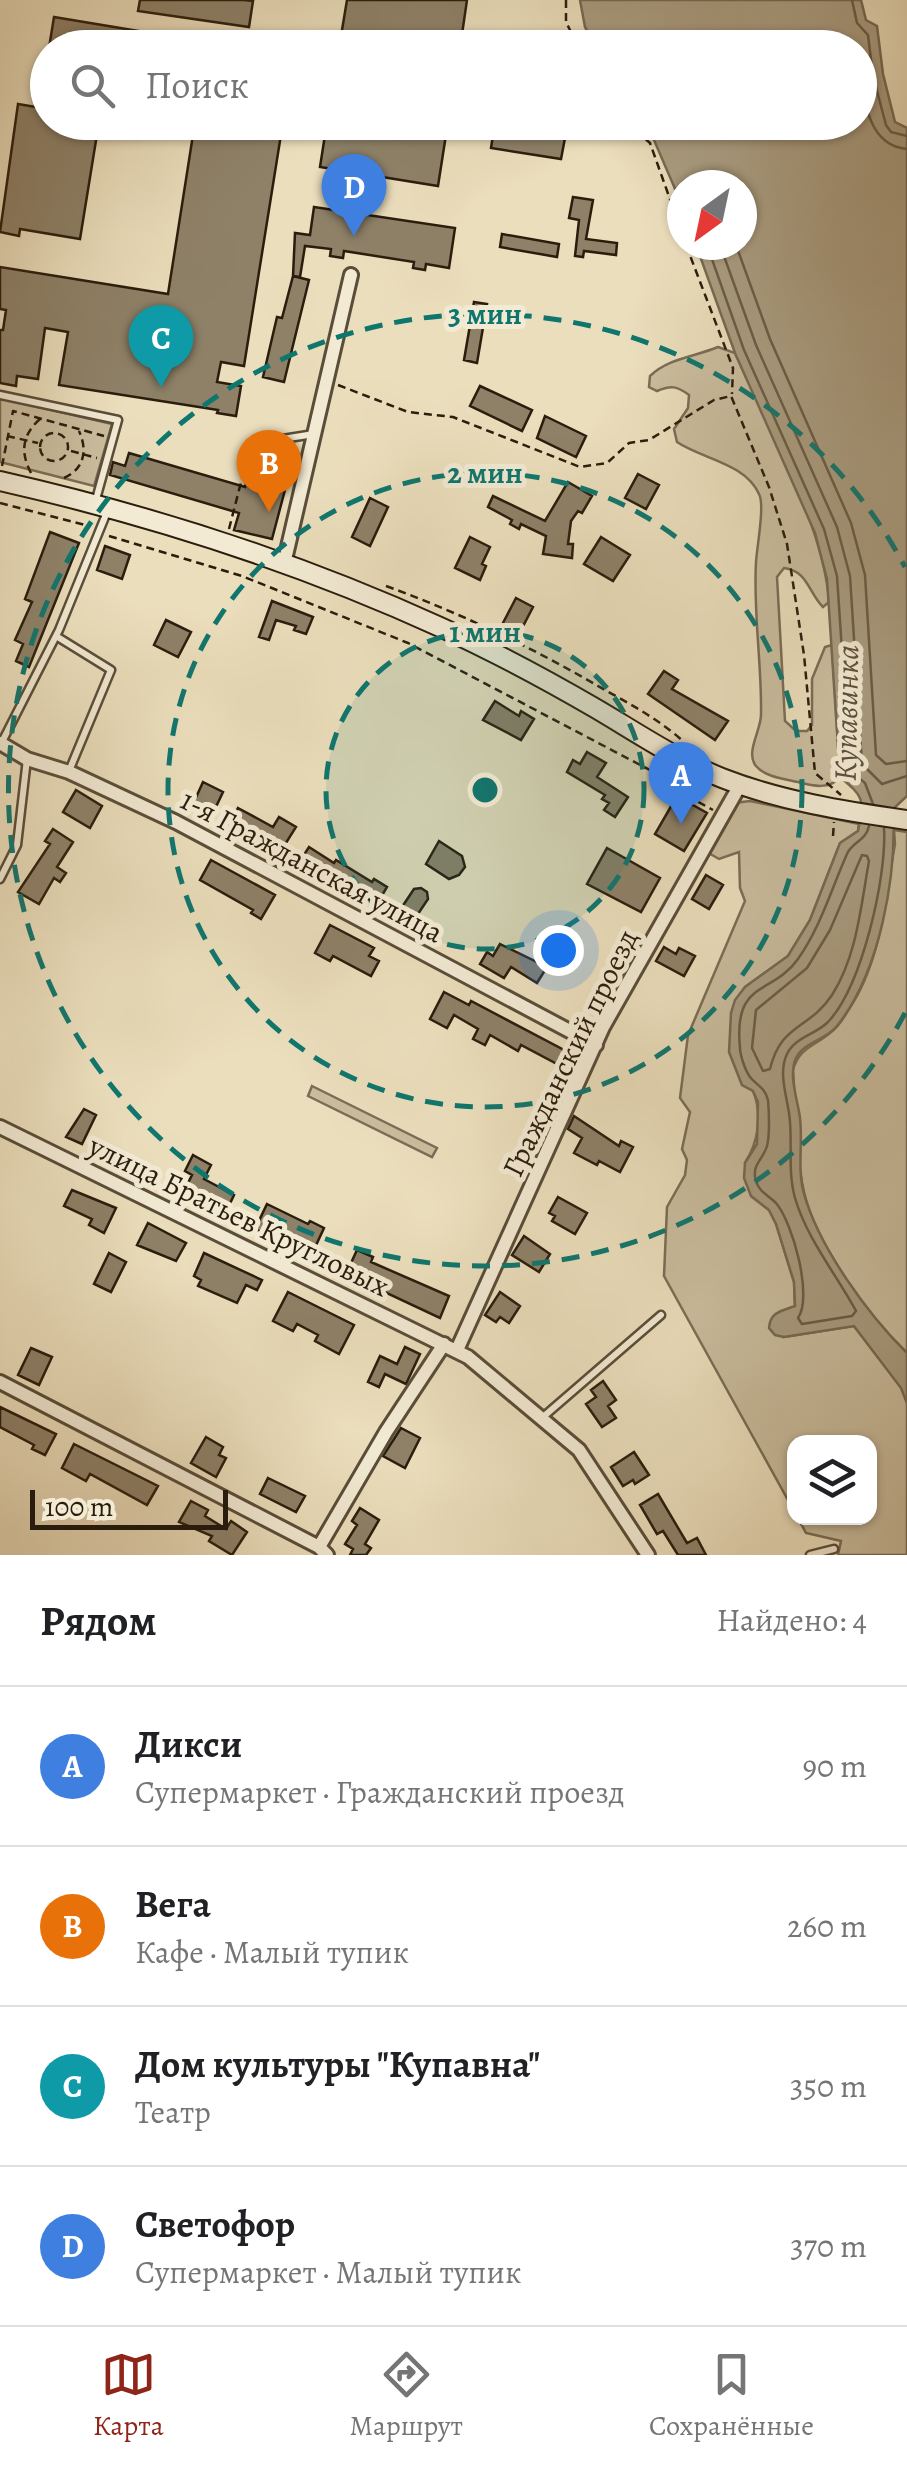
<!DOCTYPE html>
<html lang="ru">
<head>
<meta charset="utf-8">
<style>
	body { margin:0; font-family:Alegreya,serif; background:#f6f6f6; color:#202124 }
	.controls { position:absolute; right:30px; bottom:30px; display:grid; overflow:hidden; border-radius:20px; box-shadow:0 2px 8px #0004 }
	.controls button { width:90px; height:90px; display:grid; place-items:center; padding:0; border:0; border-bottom:2px solid #e0e0e0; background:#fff; color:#202124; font:50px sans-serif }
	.compass { position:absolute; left:667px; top:170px; width:90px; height:90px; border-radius:50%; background:#fff; box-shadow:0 2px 8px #0004; rotate:213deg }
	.scale { position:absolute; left:30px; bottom:25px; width:198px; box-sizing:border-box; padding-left:10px; border:5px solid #2a1d0d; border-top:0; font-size:28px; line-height:35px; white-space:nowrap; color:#2a1d0d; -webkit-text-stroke:8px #f2ead3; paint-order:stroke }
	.you { position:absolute; left:558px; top:950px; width:35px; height:35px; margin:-25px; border:8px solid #fff; border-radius:50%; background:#1a73e8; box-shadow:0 0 0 15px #1a73e833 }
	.badge { display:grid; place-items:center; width:65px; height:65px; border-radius:50%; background:#8f2418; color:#fff; font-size:32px; font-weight:700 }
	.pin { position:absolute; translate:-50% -82px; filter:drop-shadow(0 2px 5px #0008) }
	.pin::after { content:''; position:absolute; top:52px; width:35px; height:30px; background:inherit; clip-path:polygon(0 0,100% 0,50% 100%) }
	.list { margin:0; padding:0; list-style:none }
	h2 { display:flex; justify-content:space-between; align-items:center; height:130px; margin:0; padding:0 40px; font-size:42px }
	h2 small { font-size:32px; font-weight:400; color:#757577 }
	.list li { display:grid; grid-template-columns:65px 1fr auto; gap:30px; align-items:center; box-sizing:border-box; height:160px; padding:0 40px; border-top:2px solid #e0e0e0 }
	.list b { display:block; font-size:38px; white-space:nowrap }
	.list p { margin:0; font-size:32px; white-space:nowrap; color:#757577 }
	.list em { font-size:32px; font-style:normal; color:#757577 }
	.icon { flex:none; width:55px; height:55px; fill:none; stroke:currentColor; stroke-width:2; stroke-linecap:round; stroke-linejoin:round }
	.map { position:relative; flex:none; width:907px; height:1555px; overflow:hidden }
	.search { position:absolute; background:#fff; box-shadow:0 2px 8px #0004; left:30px; right:30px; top:30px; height:110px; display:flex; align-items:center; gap:25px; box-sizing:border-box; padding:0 35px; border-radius:55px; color:#757577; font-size:38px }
	.sheet { height:770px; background:#fff }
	nav { display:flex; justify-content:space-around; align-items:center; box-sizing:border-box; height:140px; border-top:2px solid #e0e0e0; background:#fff; font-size:28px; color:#757577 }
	nav a { display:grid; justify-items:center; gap:5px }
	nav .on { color:#8f2418 }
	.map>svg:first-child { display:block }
</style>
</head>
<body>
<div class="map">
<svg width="907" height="1555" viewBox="0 0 907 1555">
	<rect width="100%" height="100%" fill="#ebdebc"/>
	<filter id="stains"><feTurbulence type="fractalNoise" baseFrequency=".002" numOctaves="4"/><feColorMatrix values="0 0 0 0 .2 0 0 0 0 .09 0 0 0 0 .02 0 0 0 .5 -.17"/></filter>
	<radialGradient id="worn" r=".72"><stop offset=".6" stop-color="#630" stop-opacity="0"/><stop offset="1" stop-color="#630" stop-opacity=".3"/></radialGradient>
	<path fill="#cabd9e" stroke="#7a6d56" stroke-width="2.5" d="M 718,347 L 735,353 C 767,425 824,525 829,602 L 823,607 C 808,592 808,571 784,568 L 777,577 L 785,721 L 796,731 L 807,731 L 812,725 L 812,679 L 825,647 L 832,645 L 840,777 C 830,790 813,786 798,782 C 785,779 765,777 756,766 C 745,753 761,730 761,715 C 762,664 753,613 756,562 C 757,546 765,505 759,494 C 745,463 702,459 677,442 L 674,429 L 688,408 L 689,395 C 677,386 671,385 657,391 L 649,387 L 650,376 C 669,358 694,357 718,347 Z
		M 0,398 L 112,424 L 94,486 L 0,462 Z
		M 750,801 L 859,824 L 858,831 L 840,843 L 810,920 L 788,956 L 745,987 L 753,1091 C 763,1115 758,1143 745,1163 L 751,1196 L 769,1210 L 776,1224 L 794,1282 L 795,1306 L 784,1337 L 854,1326 L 902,1388 L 907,1403 L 907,1555 L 838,1555 L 841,1541 L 806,1533 L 798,1518 L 870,1518 L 870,1442 L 794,1442 L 794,1511 L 664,1276 L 667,1207 L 685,1175 L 687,1160 L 682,1149 L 690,1112 L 680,1098 L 688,1035 L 745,901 L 740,888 L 739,852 L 719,859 L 707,852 L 734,803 Z
		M 894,830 L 907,832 L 907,1353 C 869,1316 816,1244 804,1192 C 795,1153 796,1110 793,1070 C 799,1048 813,1047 830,1033 C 838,1027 844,1018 849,1009 C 881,962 885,899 895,844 Z
		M 312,1086 L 437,1148 L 432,1157 L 308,1096 Z"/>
	<path fill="#a99c80" stroke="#766952" stroke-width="2.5" d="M 580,0 L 861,0 L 866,20 L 877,26 L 883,74 L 895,122 L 907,128 L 907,796 L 893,809 C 897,876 880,972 837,1026 C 826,1040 804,1042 796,1058 C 788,1075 798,1101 800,1118 C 803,1143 797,1169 804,1194 C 819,1247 868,1315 907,1353 L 907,1403 L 901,1388 L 854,1326 L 784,1337 L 775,1335 L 769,1328 C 770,1312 781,1311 795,1306 L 794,1282 L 776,1224 L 769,1210 L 751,1196 L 744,1178 L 745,1163 L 757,1144 L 758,1102 L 753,1091 L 742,1085 L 729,1052 L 731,1013 L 735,1000 L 745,987 L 788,956 L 810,920 L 840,843 L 858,831 C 864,799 865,798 840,777 L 827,579 L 815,533 L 735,353 L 696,245 L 742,245 L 742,185 L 682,185 L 682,205 L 654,140 L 642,123 L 860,122 L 860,48 L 597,47 L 585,27 Z"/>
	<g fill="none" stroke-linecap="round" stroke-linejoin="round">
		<path stroke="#6a5c46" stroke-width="2.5" d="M 852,0 L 857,23 L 868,35 L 873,76 L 886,125 L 891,132 L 907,136
			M 860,68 C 864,100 868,146 907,149
			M 707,245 L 744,350 L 824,529 L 837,576 L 850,771 L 865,783 L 873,804
			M 720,245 L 756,345 L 837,527 L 850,576 L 862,764 L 882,784 L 907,776
			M 736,245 L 770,339 L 851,523 L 865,575 L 876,755 L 886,764 L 907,761
			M 869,826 C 866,841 852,842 847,854 C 831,890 821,926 798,959 C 772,996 733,979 740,1048 C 740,1055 745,1070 750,1077 C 756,1085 765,1087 768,1100 C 769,1111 770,1135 767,1146 C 763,1160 751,1165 756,1181 C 759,1192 768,1195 776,1203 C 793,1223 813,1297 798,1318 L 802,1324 L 852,1316 L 856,1311 C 836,1274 807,1239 795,1198 C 788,1173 792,1147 790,1122 C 789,1101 777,1075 787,1054 C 795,1037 815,1035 828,1022 C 862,986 887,877 884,828
			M 862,855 L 867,856 L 869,861 C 861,905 857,956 832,995 C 809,1030 781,1023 770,1069 L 763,1071 L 752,1048 L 756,1010 L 807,968 L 830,930 Z"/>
	</g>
	<path fill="#8e8168" stroke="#2a1d0d" stroke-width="2.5" d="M 140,0 L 244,0 L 253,1 L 249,27 L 138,11 Z
		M 347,0 L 467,0 L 460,48 L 339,48 Z
		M 54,17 L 205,42 L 204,48 L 49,48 Z
		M 18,104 L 48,109 L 48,122 L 99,122 L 80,239 L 20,229 L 19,236 L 0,232 Z
		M 195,122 L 283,122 L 244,366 L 221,362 L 217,382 L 241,386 L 236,416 L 217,413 L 218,410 L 59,385 L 68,332 L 45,328 L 38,379 L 17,376 L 16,386 L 0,383 L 0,330 L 3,330 L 6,310 L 0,309 L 0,267 L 168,294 Z
		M 327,122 L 448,122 L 438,186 L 320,167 Z
		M 495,122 L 548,122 L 546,135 L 565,138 L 561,159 L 491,148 Z
		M 573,197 L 593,200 L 586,239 L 617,243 L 616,255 L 584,251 L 583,257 L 575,256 L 579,220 L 569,218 Z
		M 314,207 L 455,228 L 449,268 L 426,264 L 425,270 L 413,268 L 414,262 L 344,251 L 343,258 L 330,256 L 331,249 L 305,246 L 300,277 L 293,276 L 309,280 L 284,382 L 263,377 L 277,317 L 282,318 L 293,276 L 295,233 L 310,235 Z
		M 502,234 L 559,244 L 557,257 L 500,247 Z
		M 474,302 L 487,304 L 477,363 L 464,360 Z
		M 480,386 L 532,410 L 522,431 L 470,406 Z
		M 545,416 L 586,436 L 576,457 L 537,438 Z
		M 129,453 L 245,487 L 248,477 L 286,486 L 272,539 L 234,530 L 239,513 L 110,475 L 113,462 L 125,466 Z
		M 638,474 L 659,485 L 646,509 L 625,498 Z
		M 568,482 L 592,496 L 582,513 L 578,511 L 571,521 L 568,544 L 573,544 L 572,558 L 543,554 L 546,536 L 521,524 L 519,529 L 510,524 L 512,520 L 488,507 L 493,496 L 545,521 Z
		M 370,498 L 388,507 L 370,546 L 352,537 Z
		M 50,532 L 79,543 L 29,667 L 16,661 L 23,644 L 15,640 L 32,602 L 25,599 Z
		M 470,537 L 490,547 L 482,564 L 486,566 L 480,580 L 455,568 Z
		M 601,537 L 630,555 L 613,581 L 584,564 Z
		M 105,546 L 130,555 L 122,579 L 97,570 Z
		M 516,598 L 533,607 L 520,632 L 503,623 Z
		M 272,601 L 313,617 L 306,634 L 294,630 L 296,626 L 276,620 L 269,640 L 259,637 Z
		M 166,620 L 191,632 L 178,657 L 154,645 Z
		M 664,671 L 678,680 L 672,689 L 728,721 L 715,740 L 648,694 Z
		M 495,701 L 519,716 L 521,711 L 534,719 L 521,740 L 483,720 Z
		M 587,752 L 606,763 L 597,777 L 628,797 L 615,817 L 604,810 L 609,803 L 602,799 L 605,795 L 567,772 L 573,760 L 580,764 Z
		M 203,782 L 223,792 L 213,813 L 193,804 Z
		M 76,790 L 102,806 L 90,828 L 63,812 Z
		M 677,796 L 707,813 L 684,851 L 655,834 Z
		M 238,808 L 273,827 L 279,817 L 296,827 L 279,854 L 228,827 Z
		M 53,829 L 73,842 L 57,867 L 66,873 L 60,882 L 54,878 L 39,904 L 18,892 L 50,844 L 45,841 Z
		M 439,841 L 462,856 L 465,867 L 459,875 L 449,879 L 426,864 Z
		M 309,847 L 334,863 L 336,860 L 372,882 L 374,879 L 387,887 L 377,904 L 300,861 Z
		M 607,848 L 660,878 L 641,912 L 587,884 Z
		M 211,860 L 275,895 L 261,919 L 251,913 L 253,910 L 200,880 Z
		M 706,875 L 723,885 L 709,909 L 692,899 Z
		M 421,888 L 427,892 L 428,899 L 410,926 L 396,916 L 414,889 Z
		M 330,925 L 374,948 L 369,956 L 379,961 L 371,976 L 333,956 L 330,961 L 315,953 Z
		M 500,944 L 547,967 L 537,983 L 511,967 L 504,978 L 480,964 L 487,952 L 493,956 Z
		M 664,947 L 676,954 L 679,948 L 695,956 L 684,976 L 656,961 Z
		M 444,992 L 469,1005 L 471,1001 L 566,1051 L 559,1065 L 521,1045 L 518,1051 L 490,1035 L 485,1045 L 473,1039 L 478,1029 L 454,1015 L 447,1028 L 430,1019 Z
		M 84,1109 L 96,1115 L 82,1144 L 66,1137 Z
		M 574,1116 L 619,1146 L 621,1141 L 633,1147 L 620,1172 L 599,1161 L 597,1165 L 574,1153 L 582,1138 L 568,1129 Z
		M 193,1155 L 211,1165 L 204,1179 L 234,1195 L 225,1214 L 210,1207 L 214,1199 L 187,1185 L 192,1175 L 185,1171 Z
		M 72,1190 L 116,1208 L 104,1233 L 89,1225 L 92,1219 L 64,1206 Z
		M 558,1197 L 587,1213 L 575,1234 L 552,1221 L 555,1216 L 549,1213 Z
		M 267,1204 L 308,1224 L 310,1221 L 324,1228 L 311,1256 L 255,1229 Z
		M 148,1223 L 186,1243 L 176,1261 L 137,1245 Z
		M 524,1236 L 550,1254 L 539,1272 L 512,1255 Z
		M 357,1250 L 373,1257 L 371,1262 L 449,1296 L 440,1318 L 346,1274 Z
		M 109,1253 L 126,1262 L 111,1292 L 94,1284 Z
		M 204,1253 L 262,1280 L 257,1290 L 246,1285 L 237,1303 L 198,1286 L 201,1280 L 194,1276 Z
		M 288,1292 L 354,1325 L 339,1354 L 315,1341 L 318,1335 L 297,1324 L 293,1331 L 273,1321 Z
		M 500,1292 L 520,1306 L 509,1323 L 500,1317 L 496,1322 L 485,1315 Z
		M 405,1347 L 420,1354 L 406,1384 L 385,1374 L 379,1387 L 368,1382 L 380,1356 L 397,1364 Z
		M 31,1348 L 52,1357 L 39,1385 L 18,1375 Z
		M 603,1381 L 616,1400 L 608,1406 L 616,1418 L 602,1427 L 586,1404 L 596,1397 L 591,1390 Z
		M 0,1407 L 56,1434 L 45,1455 L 32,1449 L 34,1445 L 0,1427 Z
		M 401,1428 L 420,1438 L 405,1468 L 383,1456 Z
		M 206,1437 L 223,1447 L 219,1455 L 226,1458 L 216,1477 L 191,1463 Z
		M 74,1444 L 158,1486 L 147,1505 L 90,1474 L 86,1481 L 62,1468 Z
		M 634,1452 L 649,1475 L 635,1484 L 633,1480 L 623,1486 L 611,1467 Z
		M 268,1478 L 305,1496 L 296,1512 L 260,1494 Z
		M 658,1494 L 687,1543 L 697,1538 L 706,1555 L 678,1555 L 663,1531 L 657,1534 L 640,1505 Z
		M 191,1501 L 208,1510 L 205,1516 L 226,1529 L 231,1521 L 247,1532 L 232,1555 L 209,1541 L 212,1536 L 179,1522 Z
		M 360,1508 L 379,1520 L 365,1544 L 371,1548 L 366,1555 L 350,1555 L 353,1549 L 345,1544 L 357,1525 L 352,1521 Z"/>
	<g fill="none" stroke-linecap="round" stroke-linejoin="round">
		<g stroke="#5a4d39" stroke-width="11">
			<path id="service" d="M 0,395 L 118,420 L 95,503
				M 251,444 L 314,434
				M 56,636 L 111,670 L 69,771
				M 2,742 L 59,630 L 107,512
				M 0,879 L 17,845 L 27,759
				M 543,1417 L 661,1315
				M 810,1555 L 834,1549"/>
		</g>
		<g stroke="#5a4d39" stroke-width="18">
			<path id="minor" d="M 284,564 L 351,275
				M 0,743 L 27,759 L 69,772 L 176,822 L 596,1045
				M 0,1127 L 468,1357 L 579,1450 L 648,1555
				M 457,1350 L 603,1027 L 740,785
				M 0,1382 L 319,1547
				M 327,1555 L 319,1547 L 386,1432 L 444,1344"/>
		</g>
		<g stroke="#2a1d0d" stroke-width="22">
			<path id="secondary" d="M 0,481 C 150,515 300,563 440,627 C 493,651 545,679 595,708 C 636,732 677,760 722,778 C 781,801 844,811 907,820"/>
		</g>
		<path stroke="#2a1d0d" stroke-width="2.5" stroke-dasharray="8 5" stroke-linecap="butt" d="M 566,0 L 566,22 L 579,48
			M 626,122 L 650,143 L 682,233
			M 686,245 L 733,368 L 732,394
			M 338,385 L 408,412 L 453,417 L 580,467 L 607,463 L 629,443 L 649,440 L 714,400 L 731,396 L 769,487 L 787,544 L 804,655 L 815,773 L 841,795
			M40 447a14 14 0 1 1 28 0a14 14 0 1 1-28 0Z
			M 7,436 L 38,443
			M 71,451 L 97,458
			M 2,466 L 13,411 L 104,436
			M 31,473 C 20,452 22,435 40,419
			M 64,478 C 84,469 88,451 79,431
			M 0,503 L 89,526
			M 229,529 L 248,455
			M 109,536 L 242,576 L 408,643 L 665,778 L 671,787 L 713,810
			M 386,586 C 463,614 535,649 605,690 C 632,705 661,721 684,742
			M 833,836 L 834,822"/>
		<use href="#service" stroke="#f2ead3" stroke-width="6"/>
		<use href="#minor" stroke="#f2ead3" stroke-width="12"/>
		<use href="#secondary" stroke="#f2ead3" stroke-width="18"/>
	</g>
	<circle cx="485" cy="790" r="159" fill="#0f766e" fill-opacity=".12"/>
	<g fill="none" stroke="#0f766e" stroke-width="5" stroke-dasharray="18 12">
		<circle cx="485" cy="790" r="159"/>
		<circle cx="485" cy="790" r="317"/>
		<path d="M905 1013A476 476 0 1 1 905 567"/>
	</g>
	<g text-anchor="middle" stroke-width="10" stroke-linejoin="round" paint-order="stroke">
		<g font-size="30" fill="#2a1d0d" stroke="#f2ead3">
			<text transform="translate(312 866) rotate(28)" y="10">1-я Гражданская улица</text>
			<text transform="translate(570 1053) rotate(-64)" y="10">Гражданский проезд</text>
			<text transform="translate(239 1216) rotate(26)" y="10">улица Братьев Кругловых</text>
		</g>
		<g font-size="32" font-style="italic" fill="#5d503b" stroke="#f2ead3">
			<text transform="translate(846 713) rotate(-89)" y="11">Купавинка</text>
		</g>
	</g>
	<circle cx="485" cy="790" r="15" fill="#0f766e" stroke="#f2ead3" stroke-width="5"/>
	<g font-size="30" text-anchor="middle" font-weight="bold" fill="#0f766e" stroke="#f2ead3" stroke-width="10" stroke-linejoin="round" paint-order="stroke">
		<text x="485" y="324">3 мин</text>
		<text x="485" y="483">2 мин</text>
		<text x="485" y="642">1 мин</text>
	</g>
	<rect width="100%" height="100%" filter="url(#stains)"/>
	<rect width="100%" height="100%" fill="url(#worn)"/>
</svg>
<div class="controls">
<button><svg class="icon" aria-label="layers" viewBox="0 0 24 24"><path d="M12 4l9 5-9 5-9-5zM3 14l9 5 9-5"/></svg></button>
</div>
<svg class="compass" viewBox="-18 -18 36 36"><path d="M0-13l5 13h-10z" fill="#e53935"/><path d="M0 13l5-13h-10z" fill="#757577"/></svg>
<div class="scale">100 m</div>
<div class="you"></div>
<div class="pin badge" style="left:681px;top:824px;background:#3f7fe0">A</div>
<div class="pin badge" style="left:269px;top:512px;background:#e8710a">B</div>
<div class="pin badge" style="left:161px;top:387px;background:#0f9aa8">C</div>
<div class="pin badge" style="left:354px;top:236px;background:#3f7fe0">D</div>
<div class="search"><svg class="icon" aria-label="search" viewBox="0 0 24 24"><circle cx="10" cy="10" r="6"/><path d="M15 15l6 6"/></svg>Поиск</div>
</div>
<section class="sheet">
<h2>Рядом<small>Найдено: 4</small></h2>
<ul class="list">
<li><span class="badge" style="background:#3f7fe0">A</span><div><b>Дикси</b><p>Супермаркет · Гражданский проезд</p></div><em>90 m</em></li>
<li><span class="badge" style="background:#e8710a">B</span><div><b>Вега</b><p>Кафе · Малый тупик</p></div><em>260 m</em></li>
<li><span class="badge" style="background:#0f9aa8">C</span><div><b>Дом культуры &quot;Купавна&quot;</b><p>Театр</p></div><em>350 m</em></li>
<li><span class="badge" style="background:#3f7fe0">D</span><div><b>Светофор</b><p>Супермаркет · Малый тупик</p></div><em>370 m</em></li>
</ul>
</section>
<nav>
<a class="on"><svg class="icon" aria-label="map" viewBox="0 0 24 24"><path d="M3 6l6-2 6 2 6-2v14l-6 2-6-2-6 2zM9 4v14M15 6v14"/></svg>Карта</a>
<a><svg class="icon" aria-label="directions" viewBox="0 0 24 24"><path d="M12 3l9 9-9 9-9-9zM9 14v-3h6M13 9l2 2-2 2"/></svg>Маршрут</a>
<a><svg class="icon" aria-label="saved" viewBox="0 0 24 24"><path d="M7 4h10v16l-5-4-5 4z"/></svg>Сохранённые</a>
</nav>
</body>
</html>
